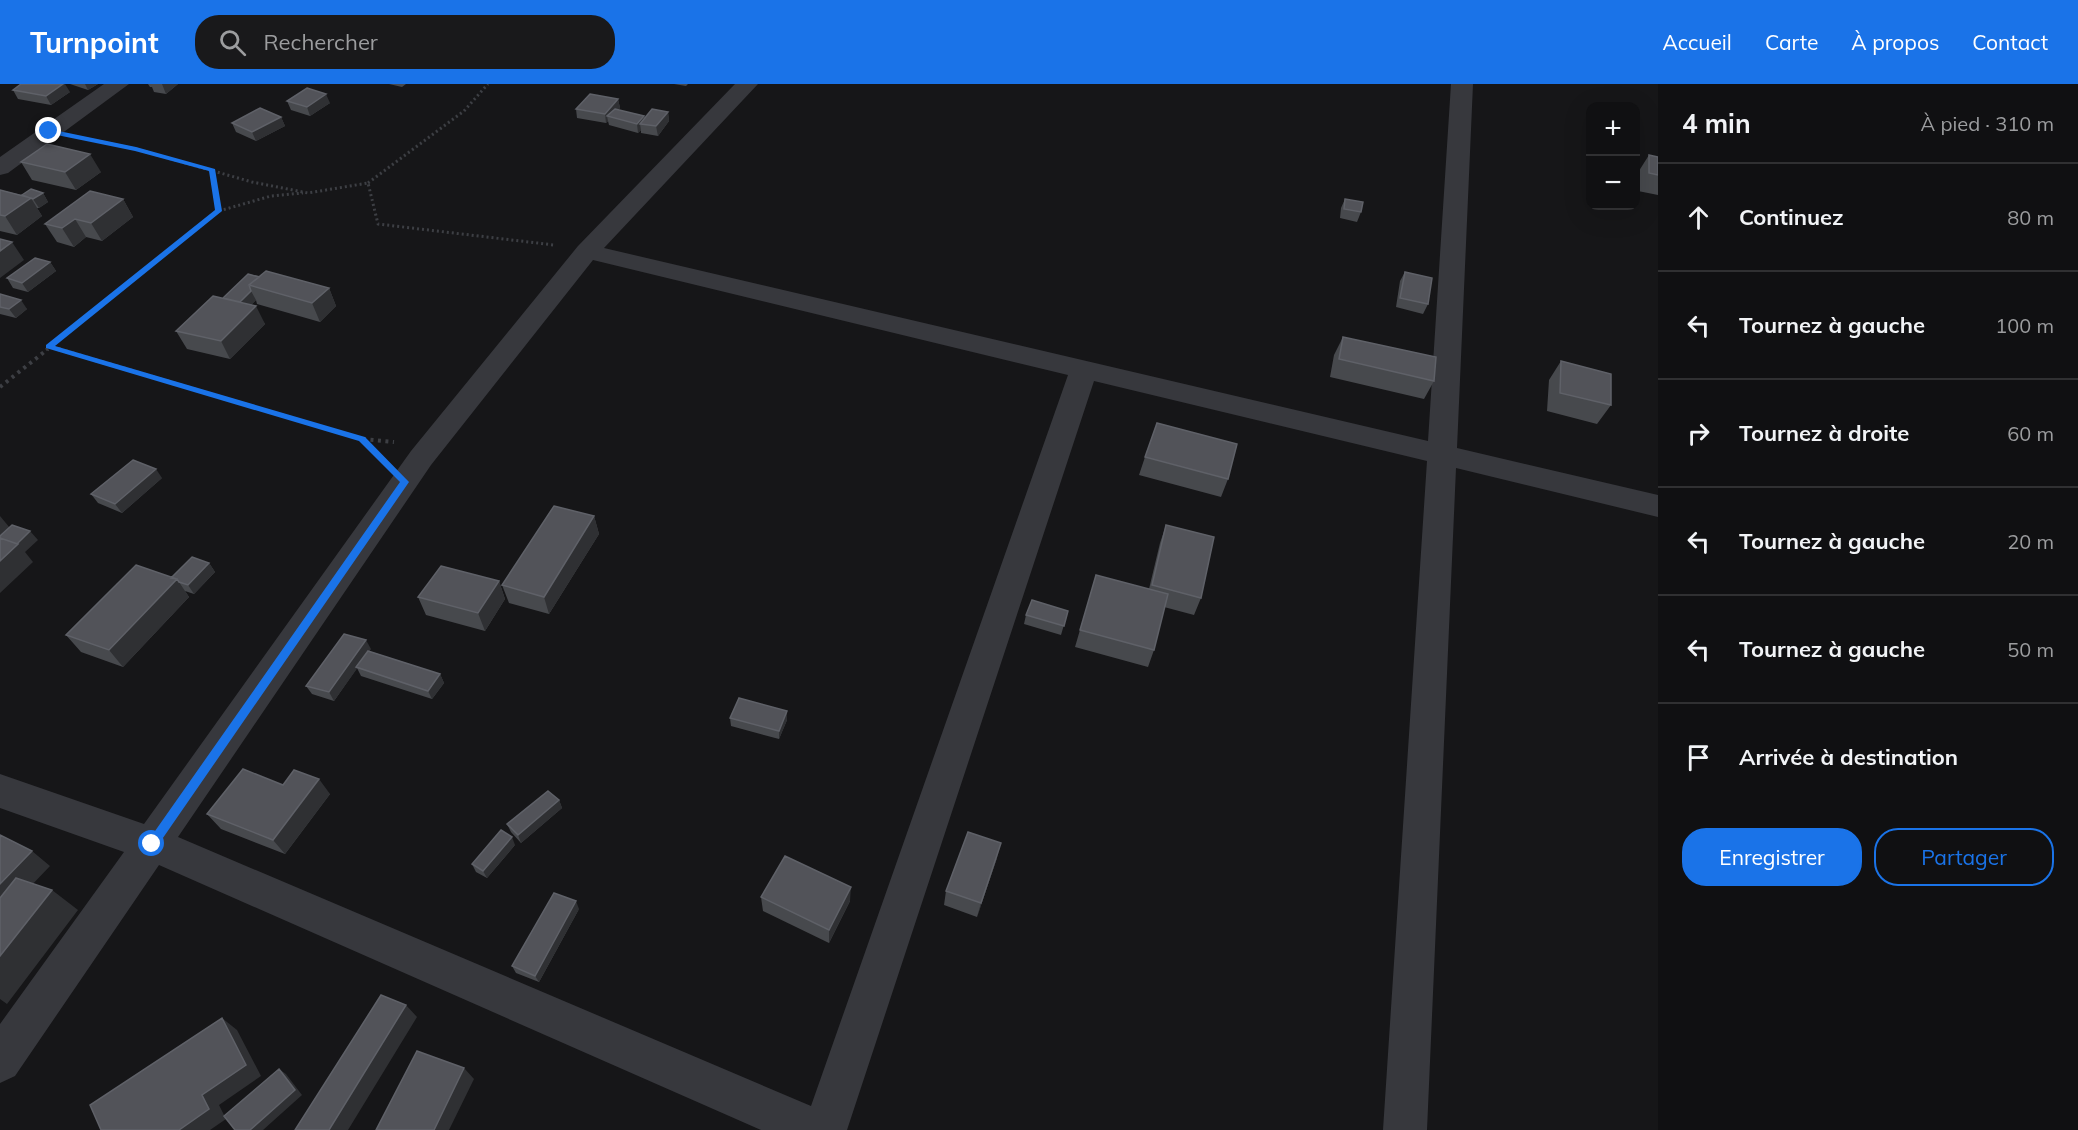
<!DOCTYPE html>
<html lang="fr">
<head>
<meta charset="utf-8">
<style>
	body { margin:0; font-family:Mulish,sans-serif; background:#19191b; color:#f1f3f6 }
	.controls { position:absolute; right:18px; top:18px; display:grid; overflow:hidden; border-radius:12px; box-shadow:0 6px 24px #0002 }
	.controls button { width:54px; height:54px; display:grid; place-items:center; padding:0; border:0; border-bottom:2px solid #303032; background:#101012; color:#f1f3f6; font:30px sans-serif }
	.stop { position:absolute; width:18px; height:18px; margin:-14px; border:4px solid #1a73e8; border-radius:50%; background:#fff }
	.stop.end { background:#1a73e8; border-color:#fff; box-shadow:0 2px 6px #0008 }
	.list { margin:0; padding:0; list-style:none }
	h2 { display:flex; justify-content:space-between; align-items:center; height:78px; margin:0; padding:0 24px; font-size:26px }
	h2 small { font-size:20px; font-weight:400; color:#9c9d9f }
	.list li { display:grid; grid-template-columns:39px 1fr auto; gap:18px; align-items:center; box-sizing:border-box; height:108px; padding:0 24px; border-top:2px solid #303032 }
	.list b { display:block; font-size:22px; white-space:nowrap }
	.list em { font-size:20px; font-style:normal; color:#9c9d9f }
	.actions { display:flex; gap:12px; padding:18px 24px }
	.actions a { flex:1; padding:14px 0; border:2px solid #1a73e8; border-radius:24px; text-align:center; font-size:21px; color:#1a73e8 }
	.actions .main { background:#1a73e8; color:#fff }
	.icon { flex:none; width:33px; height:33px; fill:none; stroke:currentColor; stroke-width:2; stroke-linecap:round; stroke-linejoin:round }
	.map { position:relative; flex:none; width:1658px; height:1046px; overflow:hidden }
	header { display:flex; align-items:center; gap:36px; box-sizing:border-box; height:84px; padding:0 30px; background:#1a73e8; color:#fff }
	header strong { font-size:28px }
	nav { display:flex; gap:33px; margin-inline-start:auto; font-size:21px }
	.search { width:420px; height:54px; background:#19191b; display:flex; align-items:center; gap:15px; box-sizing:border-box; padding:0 21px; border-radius:24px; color:#9c9d9f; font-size:22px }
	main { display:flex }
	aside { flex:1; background:#101012 }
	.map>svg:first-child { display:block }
</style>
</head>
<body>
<header>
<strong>Turnpoint</strong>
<div class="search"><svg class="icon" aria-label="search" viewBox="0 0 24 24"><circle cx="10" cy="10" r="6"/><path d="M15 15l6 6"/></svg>Rechercher</div>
<nav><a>Accueil</a><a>Carte</a><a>À propos</a><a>Contact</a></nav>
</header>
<main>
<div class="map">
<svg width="1658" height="1046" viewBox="0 0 1658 1046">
	<rect width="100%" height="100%" fill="#161618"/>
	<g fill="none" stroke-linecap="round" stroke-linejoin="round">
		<path stroke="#3d3f44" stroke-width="3" stroke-dasharray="2 3" stroke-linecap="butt" d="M 87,55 L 136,65 L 252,98 L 308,109 L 368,99 L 378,140 L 554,161
			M 368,99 L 464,27 L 488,0
			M 219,127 L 271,112 L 303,109
			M 49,262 L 63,266
			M 46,266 L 219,127 L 212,86"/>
		<path stroke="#3d3f44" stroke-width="4" stroke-dasharray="3 4.5" stroke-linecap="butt" d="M 58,265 L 362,355 L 383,376
			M 0,303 L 48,265
			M 363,355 L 394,358"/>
		<path fill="#37383d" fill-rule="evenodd" d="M 104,0 L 129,0 L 8,89 L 0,91 L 0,73 Z
			M 735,0 L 758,0 L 604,164 L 1428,357 L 1451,0 L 1473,0 L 1457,364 L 1658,411 L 1658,433 L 1456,384 L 1427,1046 L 1383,1046 L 1427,377 L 1094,297 L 847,1046 L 761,1046 L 159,781 L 15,992 L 0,999 L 0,940 L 124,768 L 0,724 L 0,690 L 144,740 L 411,367 L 578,162 ZM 593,176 L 1068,291 L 811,1022 L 178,753 L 431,381 Z"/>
	</g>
	<path fill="#47494d" d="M 70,0 L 98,0 L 88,6 Z
		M 148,0 L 178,0 L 166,10 L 154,8 L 152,3 L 150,3 Z
		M 389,0 L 406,0 L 402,3 Z
		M 674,0 L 688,0 L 686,2 Z
		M 13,6 L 70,8 L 51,21 L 18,15 Z
		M 618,15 L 620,24 L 618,26 L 644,32 L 645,34 L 668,28 L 669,37 L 658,52 L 641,49 L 641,46 L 638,49 L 609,41 L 608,37 L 606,39 L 577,34 L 576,25 Z
		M 287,17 L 330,19 L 310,32 L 291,26 Z
		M 281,33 L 285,42 L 256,57 L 236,48 L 232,39 Z
		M 1649,71 L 1658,73 L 1658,111 L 1638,107 L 1637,90 Z
		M 21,78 L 101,88 L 76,106 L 32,96 Z
		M 0,106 L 22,111 L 43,109 L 48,118 L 39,124 L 37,124 L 42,132 L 17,151 L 0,147 Z
		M 123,115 L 133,133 L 102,157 L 86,153 L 74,163 L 57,158 L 45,140 Z
		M 1345,115 L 1361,128 L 1357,138 L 1340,134 L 1341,124 Z
		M 50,178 L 56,187 L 28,208 L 13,204 L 7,194 Z
		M 1405,188 L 1428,220 L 1423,230 L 1396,223 L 1400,197 Z
		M 248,190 L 329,204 L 336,222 L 320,238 L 257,220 L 256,216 L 251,221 L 265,240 L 230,275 L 187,265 L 176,247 L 223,214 Z
		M 0,210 L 27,225 L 16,234 L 0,230 Z
		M 1343,253 L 1434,297 L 1424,315 L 1330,293 L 1334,271 Z
		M 1561,277 L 1611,321 L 1597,340 L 1547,327 L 1549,296 Z
		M 1145,373 L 1228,395 L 1221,413 L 1139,391 Z
		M 162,394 L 122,429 L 98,419 L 91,410 Z
		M 594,432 L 599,450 L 549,530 L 509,519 L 502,501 Z
		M 1166,441 L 1201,514 L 1194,531 L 1164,523 L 1154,566 L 1148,583 L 1075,563 L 1096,491 L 1149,505 L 1160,459 Z
		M 209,479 L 215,488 L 194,510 L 185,507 L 189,513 L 123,583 L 81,568 L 66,551 L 171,494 Z
		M 499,497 L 505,515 L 485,547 L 426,531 L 418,513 Z
		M 1068,527 L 1061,551 L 1024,540 L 1026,531 Z
		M 371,565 L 369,567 L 440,590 L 444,599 L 432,615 L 361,592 L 357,584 L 334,617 L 312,610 L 306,602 Z
		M 730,634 L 787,636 L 779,655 L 731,642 Z
		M 283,701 L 330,710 L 285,770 L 221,745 L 207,730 Z
		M 559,716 L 562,724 L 521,759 L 511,748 L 507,740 Z
		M 515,761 L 487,794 L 476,788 L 472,780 Z
		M 997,774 L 977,833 L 944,821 L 946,807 Z
		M 761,813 L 850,817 L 829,859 L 763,827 Z
		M 579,825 L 539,898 L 516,889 L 512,882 Z"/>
	<path fill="#2f3033" d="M 63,0 L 65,0 L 70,8 L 51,21 L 46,12 Z
		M 85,0 L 98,0 L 88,6 Z
		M 162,0 L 178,0 L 166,10 Z
		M 326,10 L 330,19 L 310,32 L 307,23 Z
		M 618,15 L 620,24 L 611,33 L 607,32 L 608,37 L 606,39 L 605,30 Z
		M 668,28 L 669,37 L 658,52 L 656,42 Z
		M 644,32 L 646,41 L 640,40 L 641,46 L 638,49 L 637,40 Z
		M 281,33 L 285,42 L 256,57 L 252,48 Z
		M 90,70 L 101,88 L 76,106 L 65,88 Z
		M 43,109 L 48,118 L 39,124 L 33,115 Z
		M 31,114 L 42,132 L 17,151 L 5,132 Z
		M 123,115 L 133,133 L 102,157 L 91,139 Z
		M 75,135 L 86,153 L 74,163 L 62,144 Z
		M 12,158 L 24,176 L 0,194 L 0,167 Z
		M 50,178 L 56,187 L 28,208 L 22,199 Z
		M 329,204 L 336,222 L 320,238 L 312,219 Z
		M 251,207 L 256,216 L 242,230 L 237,221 Z
		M 21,216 L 27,225 L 16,234 L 9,225 Z
		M 256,222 L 265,240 L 230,275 L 221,257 Z
		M 156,385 L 162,394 L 122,429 L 115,420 Z
		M 0,432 L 15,450 L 0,457 Z
		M 594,432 L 599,450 L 549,530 L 544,513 Z
		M 30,447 L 38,456 L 25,468 L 33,478 L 0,509 L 0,477 L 14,462 Z
		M 209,479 L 215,488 L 194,510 L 188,501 Z
		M 177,495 L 189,513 L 123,583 L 109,566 Z
		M 499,497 L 505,515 L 485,547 L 478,529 Z
		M 366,556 L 371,565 L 334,617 L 329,608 Z
		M 440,590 L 444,599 L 432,615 L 428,607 Z
		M 787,627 L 787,636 L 779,655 L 779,647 Z
		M 319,695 L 330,710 L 285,770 L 273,756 Z
		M 559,716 L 562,724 L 521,759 L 518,751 Z
		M 512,753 L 515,761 L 487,794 L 483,787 Z
		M 1001,759 L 997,774 L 977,833 L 981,819 Z
		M 32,767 L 50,782 L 7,827 L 0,822 L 0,800 Z
		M 851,803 L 850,817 L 829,859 L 829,846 Z
		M 52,806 L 78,826 L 7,920 L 0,915 L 0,872 Z
		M 576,817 L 579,825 L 539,898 L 535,892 Z
		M 406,921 L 417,933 L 348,1046 L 329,1046 Z
		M 222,934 L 237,946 L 261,992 L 219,1021 L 226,1035 L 210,1046 L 179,1046 L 202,1011 Z
		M 464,984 L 474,995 L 449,1046 L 434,1046 Z
		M 279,985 L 286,990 L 302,1011 L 263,1046 L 250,1046 Z"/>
	<path fill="#525359" stroke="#5f6168" stroke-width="1.5" d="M 21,0 L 63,0 L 46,12 L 13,6 Z
		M 307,4 L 326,10 L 307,23 L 287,17 Z
		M 590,10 L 618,15 L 605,30 L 576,25 Z
		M 260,24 L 281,33 L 252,48 L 232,39 Z
		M 615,25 L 644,32 L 637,40 L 607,32 Z
		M 652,25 L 668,28 L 656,42 L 640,40 Z
		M 47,60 L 90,70 L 65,88 L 21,78 Z
		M 1649,71 L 1658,73 L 1658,91 L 1649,89 Z
		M 31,105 L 43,109 L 33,115 L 22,111 Z
		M 0,106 L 31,114 L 5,132 L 0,131 Z
		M 90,107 L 123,115 L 91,139 L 75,135 L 62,144 L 45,140 Z
		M 1345,115 L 1363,118 L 1361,128 L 1344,125 Z
		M 0,155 L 12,158 L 0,167 Z
		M 35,174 L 50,178 L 22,199 L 7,194 Z
		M 266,187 L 329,204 L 312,219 L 249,201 Z
		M 1405,188 L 1432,194 L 1428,220 L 1400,214 Z
		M 248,190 L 259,193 L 249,201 L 251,207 L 240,218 L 223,214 Z
		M 0,210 L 21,216 L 9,225 L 0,223 Z
		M 213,212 L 256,222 L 221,257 L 176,247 Z
		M 1343,253 L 1436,273 L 1434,297 L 1339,275 Z
		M 1561,277 L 1611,290 L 1611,321 L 1560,309 Z
		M 1157,339 L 1237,360 L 1228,395 L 1145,373 Z
		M 133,376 L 156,385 L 115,420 L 91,410 Z
		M 554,422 L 594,432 L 544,513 L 502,501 Z
		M 12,441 L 30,447 L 17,460 L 0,454 L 0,452 Z
		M 1166,441 L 1214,453 L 1201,514 L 1152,501 Z
		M 0,454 L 18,460 L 0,477 Z
		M 192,473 L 209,479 L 188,501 L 179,498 L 177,495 L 171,494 Z
		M 136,481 L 177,495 L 109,566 L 66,551 Z
		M 441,482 L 499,497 L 478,529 L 418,513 Z
		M 1096,491 L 1168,510 L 1154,566 L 1080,546 Z
		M 1032,516 L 1068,527 L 1064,542 L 1026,531 Z
		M 344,550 L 366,556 L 329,608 L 306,602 Z
		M 368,567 L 440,590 L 428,607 L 356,583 Z
		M 739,614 L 787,627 L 779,647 L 730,634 Z
		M 243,685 L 283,701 L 294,686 L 319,695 L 273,756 L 207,730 Z
		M 548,707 L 559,716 L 518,751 L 507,740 Z
		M 501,746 L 512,753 L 483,787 L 472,780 Z
		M 968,748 L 1001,759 L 981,819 L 946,807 Z
		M 0,751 L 32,767 L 0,800 Z
		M 785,772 L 851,803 L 829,846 L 761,813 Z
		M 16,794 L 52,806 L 0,872 L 0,814 Z
		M 554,809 L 576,817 L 535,892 L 512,882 Z
		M 381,911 L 406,921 L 329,1046 L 295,1046 Z
		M 222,934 L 246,981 L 202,1011 L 209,1025 L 179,1046 L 101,1046 L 90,1021 Z
		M 417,967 L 464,984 L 434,1046 L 376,1046 Z
		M 279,985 L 295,1006 L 250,1046 L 235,1046 L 224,1032 Z"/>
	<path fill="#1a73e8" d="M 49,45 L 136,63 L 215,85 L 222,127 L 55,262 L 365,353 L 409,398 L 156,764 L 152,765 L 148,764 L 148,757 L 400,398 L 359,357 L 46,264 L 46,261 L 215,126 L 209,87 L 135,67 L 47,49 Z"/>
</svg>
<div class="controls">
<button>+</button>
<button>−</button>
</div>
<div class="stop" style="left:152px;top:760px"></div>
<div class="stop end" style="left:49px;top:47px"></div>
</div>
<aside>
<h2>4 min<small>À pied · 310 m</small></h2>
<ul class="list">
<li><svg class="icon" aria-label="ahead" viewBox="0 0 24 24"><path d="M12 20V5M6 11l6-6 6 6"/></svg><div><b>Continuez</b></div><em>80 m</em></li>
<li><svg class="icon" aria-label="left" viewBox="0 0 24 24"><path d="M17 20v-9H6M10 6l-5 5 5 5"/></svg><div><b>Tournez à gauche</b></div><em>100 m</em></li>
<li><svg class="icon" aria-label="right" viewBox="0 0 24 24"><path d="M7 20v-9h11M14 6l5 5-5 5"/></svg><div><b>Tournez à droite</b></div><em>60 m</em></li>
<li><svg class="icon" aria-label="left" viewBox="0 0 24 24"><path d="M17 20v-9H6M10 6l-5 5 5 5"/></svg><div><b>Tournez à gauche</b></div><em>20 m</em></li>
<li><svg class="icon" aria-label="left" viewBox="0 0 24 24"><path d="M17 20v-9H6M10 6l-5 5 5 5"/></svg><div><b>Tournez à gauche</b></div><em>50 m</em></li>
<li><svg class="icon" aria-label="arrive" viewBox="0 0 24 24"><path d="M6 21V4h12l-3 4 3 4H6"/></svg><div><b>Arrivée à destination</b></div></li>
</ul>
<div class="actions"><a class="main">Enregistrer</a><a>Partager</a></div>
</aside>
</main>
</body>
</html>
